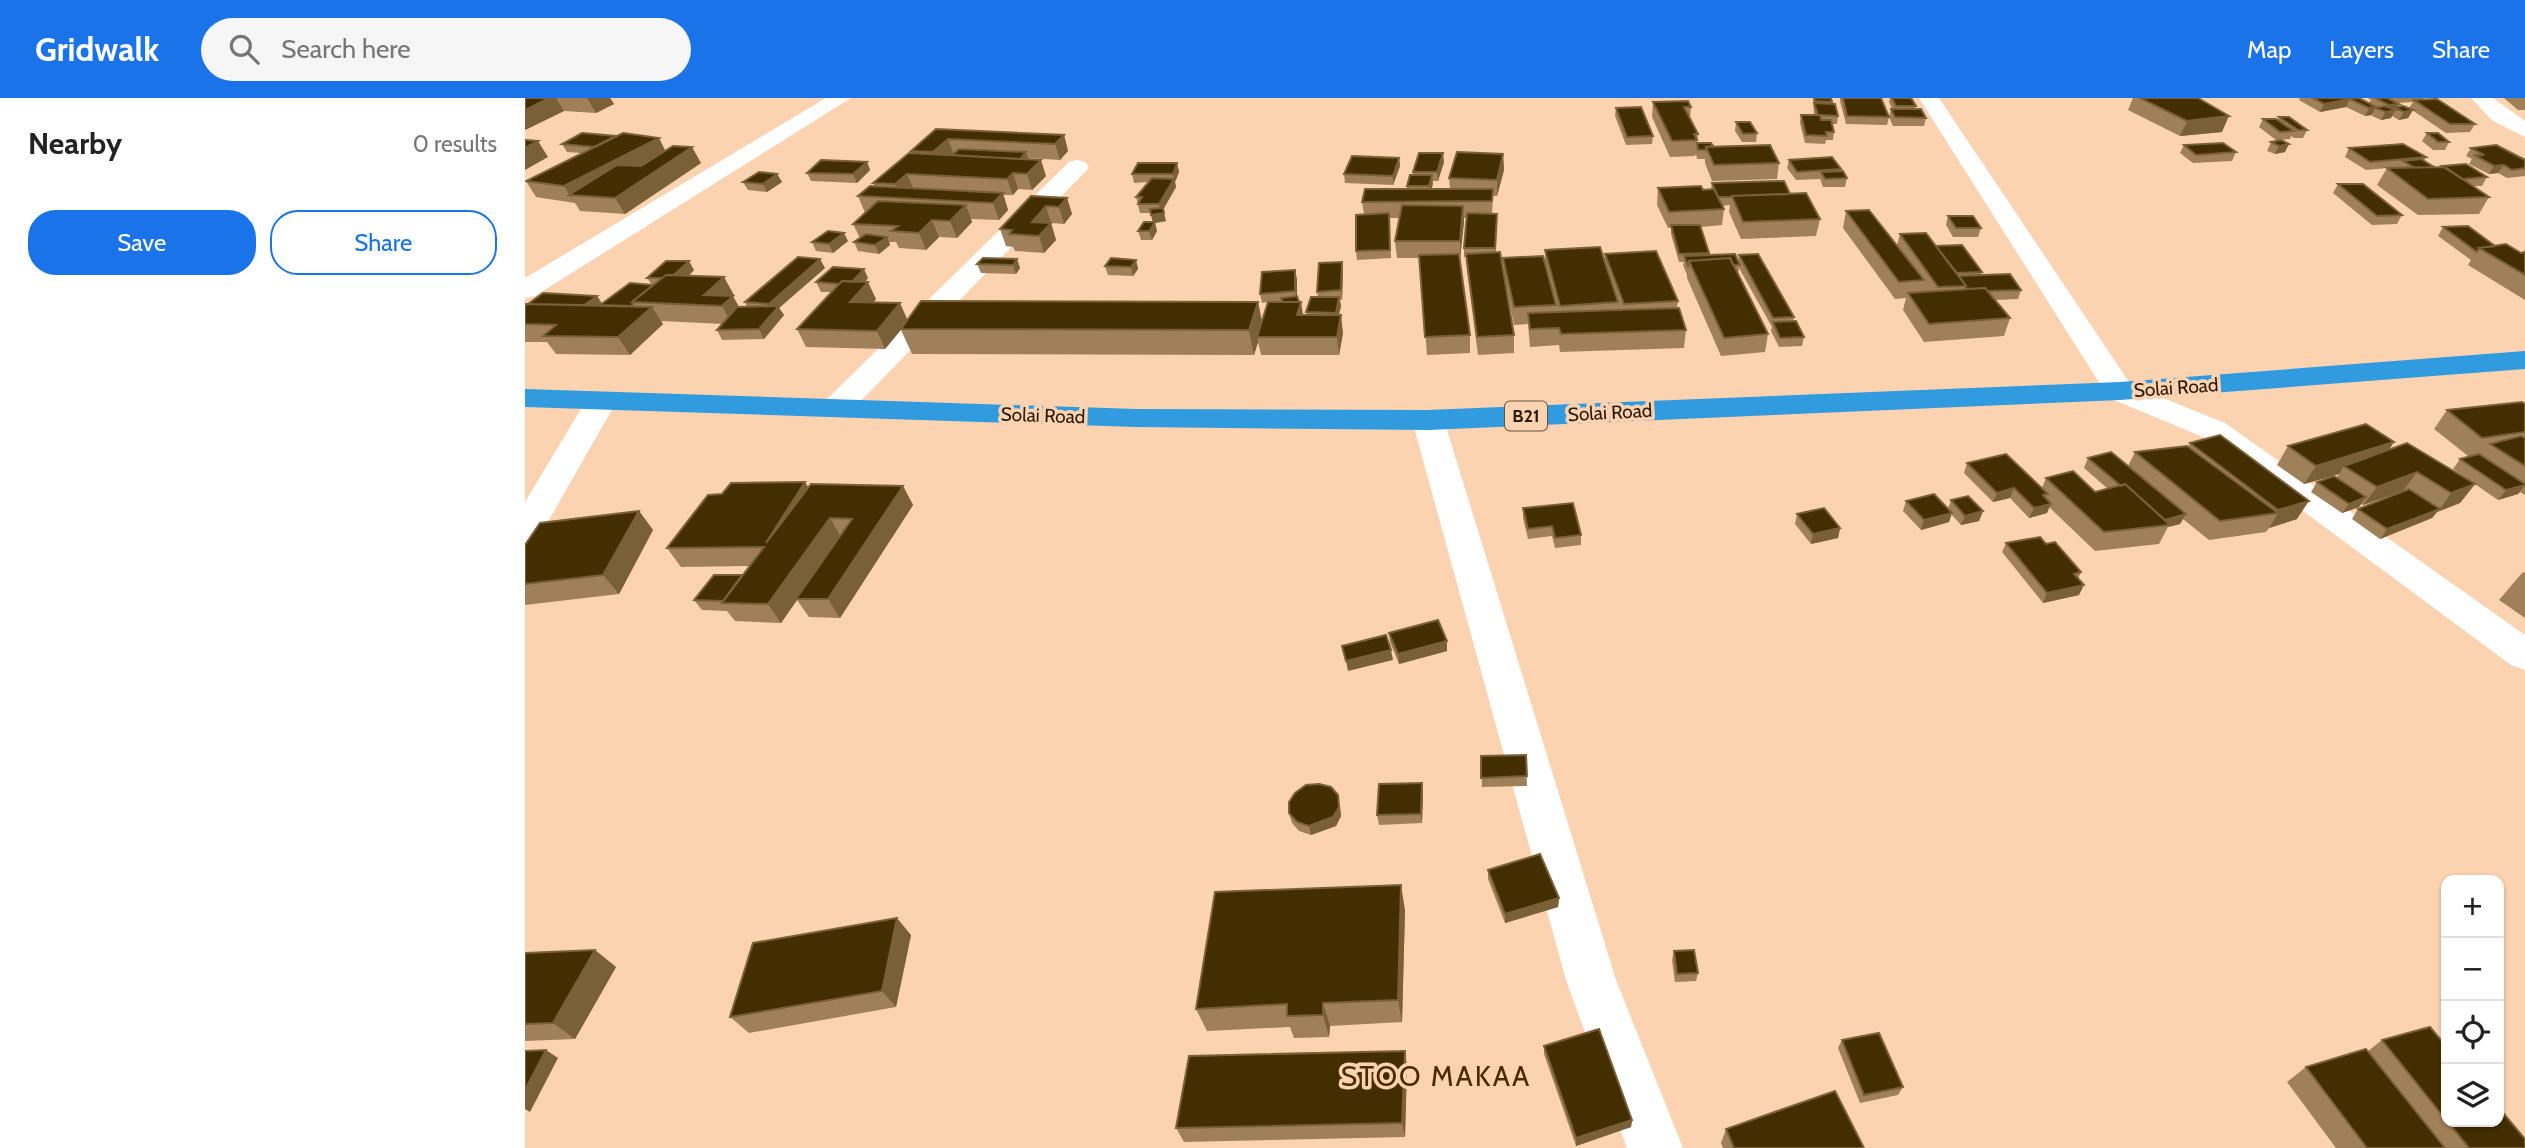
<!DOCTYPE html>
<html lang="en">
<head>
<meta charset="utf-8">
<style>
	body { margin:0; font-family:Cabin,sans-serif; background:#f6f6f6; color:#222 }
	.controls { position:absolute; right:21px; bottom:21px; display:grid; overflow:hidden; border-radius:14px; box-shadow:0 2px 5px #0004 }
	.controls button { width:63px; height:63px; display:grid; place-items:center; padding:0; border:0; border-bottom:2px solid #e0e0e0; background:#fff; color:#222; font:35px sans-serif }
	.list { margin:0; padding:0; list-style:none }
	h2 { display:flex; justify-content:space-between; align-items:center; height:91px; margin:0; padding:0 28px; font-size:30px }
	h2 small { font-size:23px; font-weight:400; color:#767676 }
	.actions { display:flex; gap:14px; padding:21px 28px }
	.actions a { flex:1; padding:16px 0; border:2px solid #1a73e8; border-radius:28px; text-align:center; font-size:24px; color:#1a73e8 }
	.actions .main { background:#1a73e8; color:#fff }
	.icon { flex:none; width:38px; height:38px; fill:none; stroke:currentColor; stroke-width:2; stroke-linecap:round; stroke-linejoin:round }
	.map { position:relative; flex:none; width:2000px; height:1050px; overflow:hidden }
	header { display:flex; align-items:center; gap:42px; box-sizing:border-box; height:98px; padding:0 35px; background:#1a73e8; color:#fff }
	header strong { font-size:33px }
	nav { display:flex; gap:38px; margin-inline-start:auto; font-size:24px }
	.search { width:490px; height:63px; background:#f6f6f6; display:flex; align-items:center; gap:18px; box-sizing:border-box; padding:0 24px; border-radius:38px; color:#767676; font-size:26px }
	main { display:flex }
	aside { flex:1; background:#fff }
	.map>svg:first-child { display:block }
</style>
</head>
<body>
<header>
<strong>Gridwalk</strong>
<div class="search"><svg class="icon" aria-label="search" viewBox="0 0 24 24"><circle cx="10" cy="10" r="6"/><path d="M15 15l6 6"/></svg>Search here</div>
<nav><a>Map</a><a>Layers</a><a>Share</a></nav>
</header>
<main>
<aside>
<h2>Nearby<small>0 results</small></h2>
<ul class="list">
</ul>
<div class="actions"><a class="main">Save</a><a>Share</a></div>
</aside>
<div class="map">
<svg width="2000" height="1050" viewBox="0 0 2000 1050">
	<rect width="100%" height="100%" fill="#fcd3b1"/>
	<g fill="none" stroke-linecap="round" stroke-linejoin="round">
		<path fill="#fff" fill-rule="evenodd" d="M 301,0 L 326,0 L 10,198 L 0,200 L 0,180 Z
			M 1394,0 L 1414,0 L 1606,287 L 1700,325 L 2000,537 L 2000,572 L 1986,567 L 1678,339 L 1584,300 Z
			M 1946,0 L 1968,0 L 2000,23 L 2000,39 L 1968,23 Z
			M 552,62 L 560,64 L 564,69 L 560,74 L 322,317 L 311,319 L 300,317 L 295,310 L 300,303 L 544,64 Z
			M 76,294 L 87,296 L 92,303 L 13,441 L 0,445 L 0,404 L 65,296 Z
			M 903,312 L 914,315 L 919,322 L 1091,882 L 1158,1050 L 1102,1050 L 1041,882 L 887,322 L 892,315 Z"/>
		<path fill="#309bde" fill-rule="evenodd" d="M 2000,253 L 2000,271 L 1595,302 L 903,332 L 611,329 L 0,309 L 0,291 L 611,311 L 903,312 L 1595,284 Z"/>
	</g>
	<path fill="#a08059" d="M 2,0 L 85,0 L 89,6 L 71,15 L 39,13 L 0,32 L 0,1 Z
		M 1285,0 L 1306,0 L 1306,5 L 1313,18 L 1312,26 L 1307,26 L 1309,34 L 1308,42 L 1301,42 L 1300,46 L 1280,45 L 1275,25 L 1276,17 L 1289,17 L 1288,0 Z
		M 1315,0 L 1356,0 L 1364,19 L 1366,11 L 1367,11 L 1364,4 L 1365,0 L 1386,0 L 1391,8 L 1390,11 L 1401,20 L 1399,28 L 1368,28 L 1364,19 L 1362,27 L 1321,26 L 1315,3 Z
		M 1608,0 L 1673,0 L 1697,34 L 1655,38 L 1603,12 Z
		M 1775,0 L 1834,0 L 1844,5 L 1846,2 L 1843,0 L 1899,0 L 1898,1 L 1950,26 L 1945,34 L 1921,35 L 1884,10 L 1888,4 L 1871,5 L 1872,9 L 1888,12 L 1883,20 L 1874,22 L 1867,18 L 1866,20 L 1856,22 L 1847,18 L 1850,11 L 1847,17 L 1840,18 L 1821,9 L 1795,14 L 1774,2 Z
		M 1979,0 L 2000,0 L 2000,12 L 1993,12 Z
		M 1128,4 L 1166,9 L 1165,20 L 1173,36 L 1172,45 L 1254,65 L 1252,81 L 1187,83 L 1180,65 L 1180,61 L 1172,61 L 1171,56 L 1170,58 L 1145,59 L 1127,19 Z
		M 1091,10 L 1128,38 L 1127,46 L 1101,47 L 1090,18 Z
		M 1754,19 L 1782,32 L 1778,40 L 1769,40 L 1766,38 L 1765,41 L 1751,42 L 1734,29 L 1738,21 L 1753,22 Z
		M 1211,24 L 1232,35 L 1231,44 L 1217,44 L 1210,33 Z
		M 411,31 L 539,37 L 543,53 L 535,62 L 503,60 L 521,78 L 507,92 L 493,91 L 488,97 L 478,97 L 483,112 L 474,122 L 446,121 L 447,124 L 432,140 L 414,139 L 401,152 L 374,150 L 371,144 L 364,144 L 365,147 L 354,156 L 333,153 L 329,144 L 335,140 L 328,126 L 340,115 L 333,98 L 350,88 L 348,85 L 387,55 L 386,53 Z
		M 1902,35 L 1924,44 L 1920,52 L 1908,52 L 1897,43 Z
		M 1756,42 L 1760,54 L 1750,56 L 1742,53 L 1746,44 Z
		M 37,46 L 141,52 L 176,65 L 100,116 L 55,113 L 50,105 L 11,99 L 1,83 L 56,55 L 42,54 Z
		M 1659,47 L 1711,54 L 1707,63 L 1668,65 L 1655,55 Z
		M 1824,50 L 1901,59 L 1899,63 L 1909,69 L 1916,69 L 1917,68 L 1962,79 L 1957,88 L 1948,88 L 1964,99 L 1954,116 L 1893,117 L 1852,87 L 1862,70 L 1841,72 L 1820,59 Z
		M 1946,50 L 2000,62 L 2000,78 L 1982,80 L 1973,75 L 1964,76 L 1944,66 L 1947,61 L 1941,58 Z
		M 978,56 L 979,72 L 972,98 L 968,98 L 967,116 L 972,116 L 971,154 L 979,177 L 978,160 L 1020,166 L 1020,152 L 1080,165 L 1080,156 L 1153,203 L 1152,210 L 1161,232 L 1159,250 L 1035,254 L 1034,247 L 1005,249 L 1003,226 L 989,227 L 979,178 L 989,237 L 989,255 L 953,257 L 942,173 L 941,159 L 939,159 L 939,150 L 942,120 L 939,120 L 935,161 L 945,237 L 945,255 L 902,257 L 894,160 L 872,160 L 870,143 L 875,120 L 864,120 L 866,160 L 832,162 L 831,153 L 839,116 L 837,104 L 882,91 L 882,88 L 888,77 L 888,74 L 919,64 L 913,83 L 907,83 L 906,91 L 925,91 L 924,80 Z
		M 874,60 L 875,68 L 868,87 L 820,85 L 819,76 Z
		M 1264,62 L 1316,71 L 1315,73 L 1322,80 L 1320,89 L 1298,89 L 1295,81 L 1271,82 L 1262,70 Z
		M 342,64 L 345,72 L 332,85 L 286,83 L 282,75 Z
		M 652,65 L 654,74 L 650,84 L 651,89 L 638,112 L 641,123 L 630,125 L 632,133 L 627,142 L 616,142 L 613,133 L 628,124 L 626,115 L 615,115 L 611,99 L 623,84 L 609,85 L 607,76 Z
		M 252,76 L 257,84 L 242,94 L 223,92 L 218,84 Z
		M 1187,85 L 1265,96 L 1295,121 L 1291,138 L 1216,141 L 1204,114 L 1205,107 L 1197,108 L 1199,111 L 1197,127 L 1176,129 L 1183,157 L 1213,163 L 1214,157 L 1269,219 L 1268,223 L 1279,239 L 1277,248 L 1254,249 L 1246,233 L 1247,229 L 1214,170 L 1213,176 L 1243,236 L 1240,254 L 1196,258 L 1162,180 L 1162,177 L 1158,167 L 1159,164 L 1154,164 L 1146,136 L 1146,130 L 1143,130 L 1132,107 L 1133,90 L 1186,91 Z
		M 1813,86 L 1877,117 L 1872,126 L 1847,127 L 1808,95 Z
		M 506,98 L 542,100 L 547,116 L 539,126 L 526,125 L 531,142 L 519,155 L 490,153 L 488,149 L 481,148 L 475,131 Z
		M 1321,113 L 1372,147 L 1375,136 L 1411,148 L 1457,174 L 1456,177 L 1496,192 L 1493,201 L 1470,202 L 1485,220 L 1479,238 L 1399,244 L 1378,212 L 1381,200 L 1370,201 L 1318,130 Z
		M 1423,118 L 1456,130 L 1453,139 L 1428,139 L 1421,127 Z
		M 1918,129 L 1970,148 L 1996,155 L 1998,154 L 2000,152 L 2000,202 L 1943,167 L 1946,162 L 1913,138 Z
		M 323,143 L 308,155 L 291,153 L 287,144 Z
		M 492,161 L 495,170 L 491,176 L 456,175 L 452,166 Z
		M 611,162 L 613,171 L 608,178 L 583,177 L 580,168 Z
		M 817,164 L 818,173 L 817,202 L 815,202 L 816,208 L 814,217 L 818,235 L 814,257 L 736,257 L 733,244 L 729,257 L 387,256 L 376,232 L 360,251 L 281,249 L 272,231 L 306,194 L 296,194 L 291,184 L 343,180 L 340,184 L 351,201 L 349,204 L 383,222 L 733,204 L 737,223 L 743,204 L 737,205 L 735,196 L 772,181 L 772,198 L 778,217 L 782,217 L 781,214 L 793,199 L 792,194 Z
		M 300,170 L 254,210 L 259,217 L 239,241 L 197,242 L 192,232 L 198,226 L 136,223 L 138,226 L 105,257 L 31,256 L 22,244 L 0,244 L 0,206 L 72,198 L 77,206 L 127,187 L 122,180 L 169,172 L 164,178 L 209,197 L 207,198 L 214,209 L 222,209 L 220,204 Z
		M 2000,306 L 2000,397 L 1995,394 L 1993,396 L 1973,402 L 1928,371 L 1935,361 L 1949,358 L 1943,358 L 1909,331 L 1922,312 Z
		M 1665,345 L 1772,421 L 1744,430 L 1741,434 L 1684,442 L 1658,421 L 1655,426 L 1643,429 L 1634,446 L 1570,453 L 1524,409 L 1522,415 L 1504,420 L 1485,400 L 1468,404 L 1439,375 L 1442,365 L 1517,390 L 1521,380 L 1570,394 L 1583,391 L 1559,370 L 1563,360 L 1603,368 L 1610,354 L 1663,349 Z
		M 1763,348 L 1864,352 L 1950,386 L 1935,405 L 1912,414 L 1907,420 L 1855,441 L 1827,421 L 1833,411 L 1879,393 L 1878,393 L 1838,407 L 1836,406 L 1834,409 L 1817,415 L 1786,394 L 1792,384 L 1812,379 L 1814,376 L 1779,386 L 1752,367 Z
		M 280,384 L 283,389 L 378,388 L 388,407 L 315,520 L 284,519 L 272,502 L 256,525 L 210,523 L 202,513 L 177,512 L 169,502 L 217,477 L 224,468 L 156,469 L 142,450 L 197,396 Z
		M 1426,402 L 1458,413 L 1454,423 L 1436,427 L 1426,416 L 1424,424 L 1396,432 L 1378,413 L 1381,403 L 1423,411 Z
		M 998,410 L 1056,437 L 1056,447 L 1030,450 L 1027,438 L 1003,441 L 998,420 Z
		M 114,413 L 128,432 L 94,496 L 0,507 L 0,447 Z
		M 1272,416 L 1315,430 L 1313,440 L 1286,446 L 1270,426 Z
		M 1481,445 L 1521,446 L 1556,474 L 1553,481 L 1554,497 L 1518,505 L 1477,454 Z
		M 2000,474 L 2000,520 L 1974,502 L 1997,475 Z
		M 864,535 L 922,543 L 922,553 L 874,566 L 865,544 Z
		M 1001,657 L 1002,688 L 957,689 L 956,658 Z
		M 898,694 L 897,725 L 854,727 L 852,717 Z
		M 815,707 L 816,718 L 811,728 L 786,737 L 774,733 L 767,725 L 764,715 Z
		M 963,772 L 1034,800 L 1033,809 L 980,825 L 963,781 Z
		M 880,812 L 877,924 L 805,928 L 804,939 L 769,940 L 765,929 L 682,933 L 671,911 Z
		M 386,837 L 371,909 L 224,935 L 205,919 Z
		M 70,852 L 91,869 L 50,941 L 0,943 L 0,855 Z
		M 1149,853 L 1173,875 L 1171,883 L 1150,884 L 1147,862 Z
		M 1317,942 L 1378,989 L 1373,997 L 1335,1005 L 1313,950 Z
		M 1857,942 L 1921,948 L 1921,1024 L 1974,1024 L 2000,1050 L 1811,1050 L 1762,984 L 1781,969 L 1843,953 Z
		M 1019,948 L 1107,1022 L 1106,1029 L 1051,1048 L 1019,956 Z
		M 880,953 L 882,969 L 880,1039 L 659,1044 L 651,1030 Z
		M 1201,1031 L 1339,1050 L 1198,1050 L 1196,1045 Z"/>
	<path fill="#7a6036" d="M 24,0 L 31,0 L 39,13 L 0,32 L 0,12 Z
		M 62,0 L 85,0 L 89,6 L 71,15 Z
		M 1825,1 L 1821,9 L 1795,14 L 1799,6 Z
		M 1874,6 L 1871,10 L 1869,9 L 1867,13 L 1870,12 L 1866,20 L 1856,22 L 1864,7 Z
		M 1851,9 L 1847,17 L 1840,18 L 1844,10 Z
		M 1888,12 L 1883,20 L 1874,22 L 1879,14 Z
		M 1704,18 L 1697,34 L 1655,38 L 1662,23 Z
		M 539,37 L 543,53 L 535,62 L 530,46 Z
		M 134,40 L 142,56 L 62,98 L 44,97 L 50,105 L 39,88 Z
		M 423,41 L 429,57 L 414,71 L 408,54 Z
		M 13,43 L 23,59 L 0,72 L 0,50 Z
		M 1764,46 L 1760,54 L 1750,56 L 1754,48 Z
		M 167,49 L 176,65 L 100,116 L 90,100 Z
		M 501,54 L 504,63 L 493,63 Z
		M 918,55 L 919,64 L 913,83 L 912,74 Z
		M 978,56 L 979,72 L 972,98 L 972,82 Z
		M 874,60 L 875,68 L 868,87 L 868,78 Z
		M 516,62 L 521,78 L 507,92 L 502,76 Z
		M 342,64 L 345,72 L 332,85 L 328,76 Z
		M 652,65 L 654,74 L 650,84 L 651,89 L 636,115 L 634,106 L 649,81 L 648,76 Z
		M 1979,67 L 1973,75 L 1964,76 L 1969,68 Z
		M 488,75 L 493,91 L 488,97 L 482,81 Z
		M 252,76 L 257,84 L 242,94 L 238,86 Z
		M 382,76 L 389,92 L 376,100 L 370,86 Z
		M 907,77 L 908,86 L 905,97 L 904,88 Z
		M 478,95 L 483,112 L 474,122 L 468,105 Z
		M 542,100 L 547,116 L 539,126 L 534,109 Z
		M 441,107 L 447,124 L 432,140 L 425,123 Z
		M 521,108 L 531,142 L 519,155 L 514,138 L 507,124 Z
		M 938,108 L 939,125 L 935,161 L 935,143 Z
		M 639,115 L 641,123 L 630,125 L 632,133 L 627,142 L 624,133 L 628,125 L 626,117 Z
		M 407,122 L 414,139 L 401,152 L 394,135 Z
		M 319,135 L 323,143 L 308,155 L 304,146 Z
		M 362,139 L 365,147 L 354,156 L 350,147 Z
		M 295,161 L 300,170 L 254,210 L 259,217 L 239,241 L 234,231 L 248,214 L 244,206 Z
		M 492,161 L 495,170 L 491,176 L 488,167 Z
		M 611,162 L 613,171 L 608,178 L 606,169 Z
		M 164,163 L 169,172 L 152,189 L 146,180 Z
		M 817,164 L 818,173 L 817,202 L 816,192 Z
		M 339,171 L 343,180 L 328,195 L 324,186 Z
		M 770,172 L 772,181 L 772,203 L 770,193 Z
		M 199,179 L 209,197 L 196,208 L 179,197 Z
		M 343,184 L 351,201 L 333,221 L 325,204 Z
		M 72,198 L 78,207 L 50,214 Z
		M 208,198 L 218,216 L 207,226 L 197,208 Z
		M 814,199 L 816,208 L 812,224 L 811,215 Z
		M 733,204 L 738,229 L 732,239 L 733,244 L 729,257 L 724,232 Z
		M 776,204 L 779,222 L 772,216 Z
		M 375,205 L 383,223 L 360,251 L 352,233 Z
		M 127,209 L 138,226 L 105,257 L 93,239 Z
		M 816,217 L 818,235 L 814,257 L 812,239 Z
		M 1869,344 L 1857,363 L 1819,368 L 1814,376 L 1779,386 L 1791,368 Z
		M 1892,374 L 1878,393 L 1838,407 L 1852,389 Z
		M 280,384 L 291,403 L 241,445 Z
		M 1950,386 L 1935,405 L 1912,414 L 1907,420 L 1855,441 L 1862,431 L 1915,411 L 1926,395 Z
		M 2000,387 L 1993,396 L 1973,402 L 1981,392 Z
		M 378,388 L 388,407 L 315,520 L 303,501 Z
		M 1489,390 L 1485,400 L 1468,404 L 1472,395 Z
		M 1841,399 L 1834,409 L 1817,415 L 1824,406 Z
		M 1784,403 L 1772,421 L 1744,430 L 1753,415 L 1751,415 L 1753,412 Z
		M 1526,406 L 1522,415 L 1504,420 L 1509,410 Z
		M 114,413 L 128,432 L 94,496 L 78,477 Z
		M 1458,413 L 1454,423 L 1436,427 L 1440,418 Z
		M 1427,415 L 1424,424 L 1396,432 L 1399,422 Z
		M 1661,416 L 1655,426 L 1643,429 L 1645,427 L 1637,423 Z
		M 305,420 L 316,439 L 271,501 L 272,502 L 256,525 L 243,506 Z
		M 1315,430 L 1313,440 L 1286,446 L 1288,436 Z
		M 1559,487 L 1554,497 L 1518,505 L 1522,495 Z
		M 922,543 L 922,553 L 874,566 L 873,556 Z
		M 866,552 L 868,562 L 823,573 L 821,563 Z
		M 897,685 L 898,694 L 897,725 L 896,716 Z
		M 813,697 L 816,718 L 811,728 L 786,737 L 784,728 Z
		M 876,787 L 880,812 L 877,924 L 873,902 Z
		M 1034,800 L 1033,809 L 980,825 L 980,816 Z
		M 372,820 L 386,837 L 371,909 L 357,893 Z
		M 70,852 L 91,869 L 50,941 L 28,925 Z
		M 798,905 L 805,928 L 804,939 L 798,917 Z
		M 21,952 L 33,960 L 5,1014 L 0,1011 L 0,992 Z
		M 880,953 L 882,969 L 880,1039 L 877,1025 Z
		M 1107,1022 L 1106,1029 L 1051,1048 L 1051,1040 Z"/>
	<path fill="#432e01" stroke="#7a6036" stroke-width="2" d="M 2,0 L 24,0 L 0,12 L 0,1 Z
		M 1289,0 L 1306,0 L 1307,4 L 1290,3 Z
		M 1318,0 L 1356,0 L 1364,19 L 1322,18 Z
		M 1367,0 L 1386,0 L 1391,8 L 1371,8 Z
		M 1615,0 L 1673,0 L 1704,18 L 1662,23 Z
		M 1788,0 L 1834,0 L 1851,9 L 1844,10 L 1825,1 L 1799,6 Z
		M 1850,0 L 1862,0 L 1874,6 L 1864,7 Z
		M 1912,1 L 1950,26 L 1925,26 L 1889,2 Z
		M 1163,3 L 1166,9 L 1159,9 L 1173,36 L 1169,36 L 1172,42 L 1147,43 L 1128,4 Z
		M 1289,5 L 1310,6 L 1313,18 L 1293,17 Z
		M 1860,8 L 1870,12 L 1861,14 L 1851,10 Z
		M 1878,8 L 1888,12 L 1879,14 L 1869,9 Z
		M 1116,9 L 1128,38 L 1102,39 L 1091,10 Z
		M 1366,11 L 1396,11 L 1401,20 L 1370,19 Z
		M 1276,17 L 1295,17 L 1296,22 L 1306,22 L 1309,34 L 1301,34 L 1302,38 L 1281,37 Z
		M 1754,19 L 1764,19 L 1782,32 L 1773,32 Z
		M 1738,21 L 1751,21 L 1769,33 L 1755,34 Z
		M 1211,24 L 1225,24 L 1232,35 L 1218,36 Z
		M 411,31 L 539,37 L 530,46 L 423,41 L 408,54 L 386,53 Z
		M 57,35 L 91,38 L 69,49 L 37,46 Z
		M 98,35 L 134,40 L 39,88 L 1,83 Z
		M 1902,35 L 1913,35 L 1924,44 L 1913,44 Z
		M 0,42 L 13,43 L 0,50 Z
		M 1756,42 L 1764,46 L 1754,48 L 1746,44 Z
		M 1172,45 L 1186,45 L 1188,48 L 1181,49 L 1181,52 L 1173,52 Z
		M 1698,45 L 1711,54 L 1671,57 L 1659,47 Z
		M 1878,46 L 1901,59 L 1845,64 L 1824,50 Z
		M 1245,47 L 1254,65 L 1189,67 L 1181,49 Z
		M 1971,47 L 2000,62 L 2000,70 L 1987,72 L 1979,67 L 1969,68 L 1949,57 L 1959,57 L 1946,50 Z
		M 148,48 L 167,49 L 90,100 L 44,97 L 92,67 L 116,68 Z
		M 434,51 L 501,54 L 495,61 L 427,57 Z
		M 932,54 L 978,56 L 972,82 L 924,80 Z
		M 384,55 L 516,62 L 502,76 L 488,75 L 482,81 L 382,76 L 370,86 L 348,85 Z
		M 894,55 L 918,55 L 912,74 L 888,74 Z
		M 827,58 L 874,60 L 868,78 L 819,76 Z
		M 1307,59 L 1316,71 L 1272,74 L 1264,62 Z
		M 1896,61 L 1909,69 L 1890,70 L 1878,63 Z
		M 296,62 L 342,64 L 328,76 L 282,75 Z
		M 613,65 L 652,65 L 648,76 L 607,76 Z
		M 1941,66 L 1962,79 L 1937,81 L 1917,68 Z
		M 1920,69 L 1964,99 L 1903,101 L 1862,70 Z
		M 1318,73 L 1322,80 L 1300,81 L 1296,74 Z
		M 234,74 L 252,76 L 238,86 L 218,84 Z
		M 885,77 L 907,77 L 904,88 L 882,88 Z
		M 627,80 L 649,81 L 634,106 L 613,106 L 617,99 L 611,99 Z
		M 1259,83 L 1265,96 L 1207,98 L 1207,99 L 1193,99 L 1187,85 Z
		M 1813,86 L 1838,86 L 1877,117 L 1852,118 Z
		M 345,88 L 478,95 L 468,105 L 333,98 Z
		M 1176,88 L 1178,92 L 1189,91 L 1199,111 L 1144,114 L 1133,90 Z
		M 840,91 L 968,91 L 967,103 L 837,104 Z
		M 1281,95 L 1295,121 L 1218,124 L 1207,98 Z
		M 506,98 L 542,100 L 534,109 L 521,108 L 507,124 L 526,125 L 514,138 L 484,136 L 487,132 L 475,131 Z
		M 353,103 L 441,107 L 425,123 L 407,122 L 394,135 L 366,133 L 373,128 L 328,126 Z
		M 877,107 L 938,108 L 935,143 L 870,143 Z
		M 638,110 L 639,115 L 626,117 L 625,111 Z
		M 1344,112 L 1399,182 L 1374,184 L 1321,113 Z
		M 864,115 L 865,152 L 831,153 L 831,117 Z
		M 942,115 L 972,116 L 970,150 L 939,150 Z
		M 1423,118 L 1448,118 L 1456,130 L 1431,130 Z
		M 619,124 L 630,124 L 624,133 L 613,133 Z
		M 1146,127 L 1175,127 L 1184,155 L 1154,156 Z
		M 1943,128 L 1970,148 L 1954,150 L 1952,154 L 1918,129 Z
		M 303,133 L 319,135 L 304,146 L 287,144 Z
		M 1401,135 L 1441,188 L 1413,189 L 1375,136 Z
		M 341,136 L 362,139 L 350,147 L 329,144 Z
		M 1981,146 L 1996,155 L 2000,154 L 2000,177 L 1954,150 Z
		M 1437,147 L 1457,174 L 1432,175 L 1411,148 Z
		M 1075,149 L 1093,204 L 1035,208 L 1020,152 Z
		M 1131,153 L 1153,203 L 1099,206 L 1080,156 Z
		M 975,154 L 989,237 L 952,239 L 941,156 Z
		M 934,156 L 945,237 L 900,239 L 894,157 Z
		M 1210,156 L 1215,167 L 1208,167 L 1205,160 L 1164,163 L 1163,168 L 1159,158 Z
		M 1233,156 L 1269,219 L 1248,220 L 1214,157 Z
		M 1018,158 L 1031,207 L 989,209 L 978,160 Z
		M 273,159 L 295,161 L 244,206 L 220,204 Z
		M 458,160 L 492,161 L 488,167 L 452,166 Z
		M 586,160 L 611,162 L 606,169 L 580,168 Z
		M 1205,160 L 1243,236 L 1199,240 L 1164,163 Z
		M 141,163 L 164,163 L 149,177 L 141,177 L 137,180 L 122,180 Z
		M 817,164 L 816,192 L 792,194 L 794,165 Z
		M 308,169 L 339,171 L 327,184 L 317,183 L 314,186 L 291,184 Z
		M 770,172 L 770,193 L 735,196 L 737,174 Z
		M 1485,176 L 1496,192 L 1463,193 L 1460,190 L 1440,191 L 1441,188 L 1434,178 Z
		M 141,177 L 199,179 L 179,197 L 208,198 L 197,208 L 107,204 Z
		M 317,183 L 343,184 L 325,204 L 375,205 L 352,233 L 272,231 Z
		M 105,185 L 128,187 L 107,204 L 108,206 L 106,208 L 75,207 Z
		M 1460,190 L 1485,220 L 1404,226 L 1383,195 Z
		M 18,195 L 72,198 L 59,207 L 3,206 Z
		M 772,198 L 774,204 L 758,204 L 756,200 Z
		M 786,199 L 814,199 L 811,215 L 781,214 Z
		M 396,203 L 733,204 L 724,232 L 376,231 Z
		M 743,204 L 776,204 L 772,217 L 816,217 L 812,239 L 732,239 Z
		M 0,206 L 127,209 L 93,239 L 18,238 L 31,227 L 0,226 Z
		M 254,208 L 234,231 L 192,232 L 212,209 Z
		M 1154,210 L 1161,232 L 1036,236 L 1034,230 L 1005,231 L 1003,215 Z
		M 1271,223 L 1279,239 L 1255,240 L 1248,224 Z
		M 1997,304 L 2000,306 L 2000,334 L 1957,340 L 1922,312 Z
		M 1841,326 L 1869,344 L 1791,368 L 1763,348 Z
		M 1695,337 L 1784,403 L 1753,412 L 1665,345 Z
		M 1996,338 L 2000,340 L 2000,368 L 1965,346 Z
		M 1882,345 L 1950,386 L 1926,395 L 1892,374 L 1852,389 L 1819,368 Z
		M 1662,348 L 1753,415 L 1695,423 L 1610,354 Z
		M 1586,354 L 1661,416 L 1640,422 L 1600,386 L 1596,388 L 1563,360 Z
		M 1481,356 L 1523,396 L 1518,397 L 1526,406 L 1509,410 L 1489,390 L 1472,395 L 1442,365 Z
		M 1954,356 L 2000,386 L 2000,387 L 1981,392 L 1935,361 Z
		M 1548,373 L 1570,394 L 1600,386 L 1645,427 L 1579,434 L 1521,380 Z
		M 1809,378 L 1841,399 L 1824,406 L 1792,384 Z
		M 280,384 L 241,445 L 286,386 L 378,388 L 303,501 L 271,501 L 327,421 L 305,420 L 243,506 L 197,505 L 239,449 L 142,450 L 183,397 L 197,396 L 206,385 Z
		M 1884,391 L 1915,411 L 1862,431 L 1833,411 Z
		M 1409,396 L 1427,415 L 1399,422 L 1381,403 Z
		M 1443,398 L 1458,413 L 1440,418 L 1426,402 Z
		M 1048,405 L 1056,437 L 1030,440 L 1027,428 L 1003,431 L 998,410 Z
		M 1299,410 L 1315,430 L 1288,436 L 1272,416 Z
		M 114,413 L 78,477 L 0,486 L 0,447 L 15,425 Z
		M 1515,439 L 1521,446 L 1530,444 L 1556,474 L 1549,476 L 1559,487 L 1522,495 L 1481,445 Z
		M 189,477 L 217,477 L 198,503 L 169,502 Z
		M 913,522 L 922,543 L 873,556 L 864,535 Z
		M 861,537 L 866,552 L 821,563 L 817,548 Z
		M 1001,657 L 1002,678 L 956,680 L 956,658 Z
		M 897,685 L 896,716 L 852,717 L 854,686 Z
		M 794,686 L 806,689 L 813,697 L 814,709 L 808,719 L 784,728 L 772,724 L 764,715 L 764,704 L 770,695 L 781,687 Z
		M 1015,756 L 1034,800 L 980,816 L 963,772 Z
		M 876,787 L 873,902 L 798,905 L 798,917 L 762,918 L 762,906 L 671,911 L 690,794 Z
		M 372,820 L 357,893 L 205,919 L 228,845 Z
		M 70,852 L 28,925 L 0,926 L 0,855 Z
		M 1169,852 L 1173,875 L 1152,876 L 1149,853 Z
		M 1905,929 L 1921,948 L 1921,1022 L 1857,942 Z
		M 1074,931 L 1107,1022 L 1051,1040 L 1019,948 Z
		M 1354,935 L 1378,989 L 1339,997 L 1317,942 Z
		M 1841,951 L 1920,1050 L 1842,1050 L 1781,969 Z
		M 21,952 L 0,992 L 0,953 Z
		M 880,953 L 877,1025 L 651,1030 L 664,958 Z
		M 1310,993 L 1339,1050 L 1209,1050 L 1201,1031 Z
		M 1974,1010 L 2000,1041 L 2000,1050 L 1944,1050 L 1923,1024 L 1974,1024 Z"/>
	<g text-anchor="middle" stroke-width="7" stroke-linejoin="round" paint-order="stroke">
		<rect fill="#fcd3b1" stroke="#6a523b" stroke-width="2" x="980" y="303.5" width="42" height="29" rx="5"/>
		<g font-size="18" font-weight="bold" fill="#2c1a09">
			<text x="1001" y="324">B21</text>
		</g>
		<g font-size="19" fill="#2c1a09" stroke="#fcd3b1">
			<text transform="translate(1651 289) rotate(-4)" y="7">Solai Road</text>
			<text transform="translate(1085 314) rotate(-3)" y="7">Solai Road</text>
			<text transform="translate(518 317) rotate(2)" y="7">Solai Road</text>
		</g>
		<g font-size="28" letter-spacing="2" fill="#4a2a09" stroke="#fcd3b1">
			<text x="911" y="988">STOO MAKAA</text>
		</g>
	</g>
</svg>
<div class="controls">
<button>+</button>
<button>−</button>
<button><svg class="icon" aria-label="locate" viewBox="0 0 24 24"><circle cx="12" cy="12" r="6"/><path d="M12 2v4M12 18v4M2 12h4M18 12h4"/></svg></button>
<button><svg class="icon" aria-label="layers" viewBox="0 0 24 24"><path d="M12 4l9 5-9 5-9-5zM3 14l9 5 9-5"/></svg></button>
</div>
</div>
</main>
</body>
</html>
